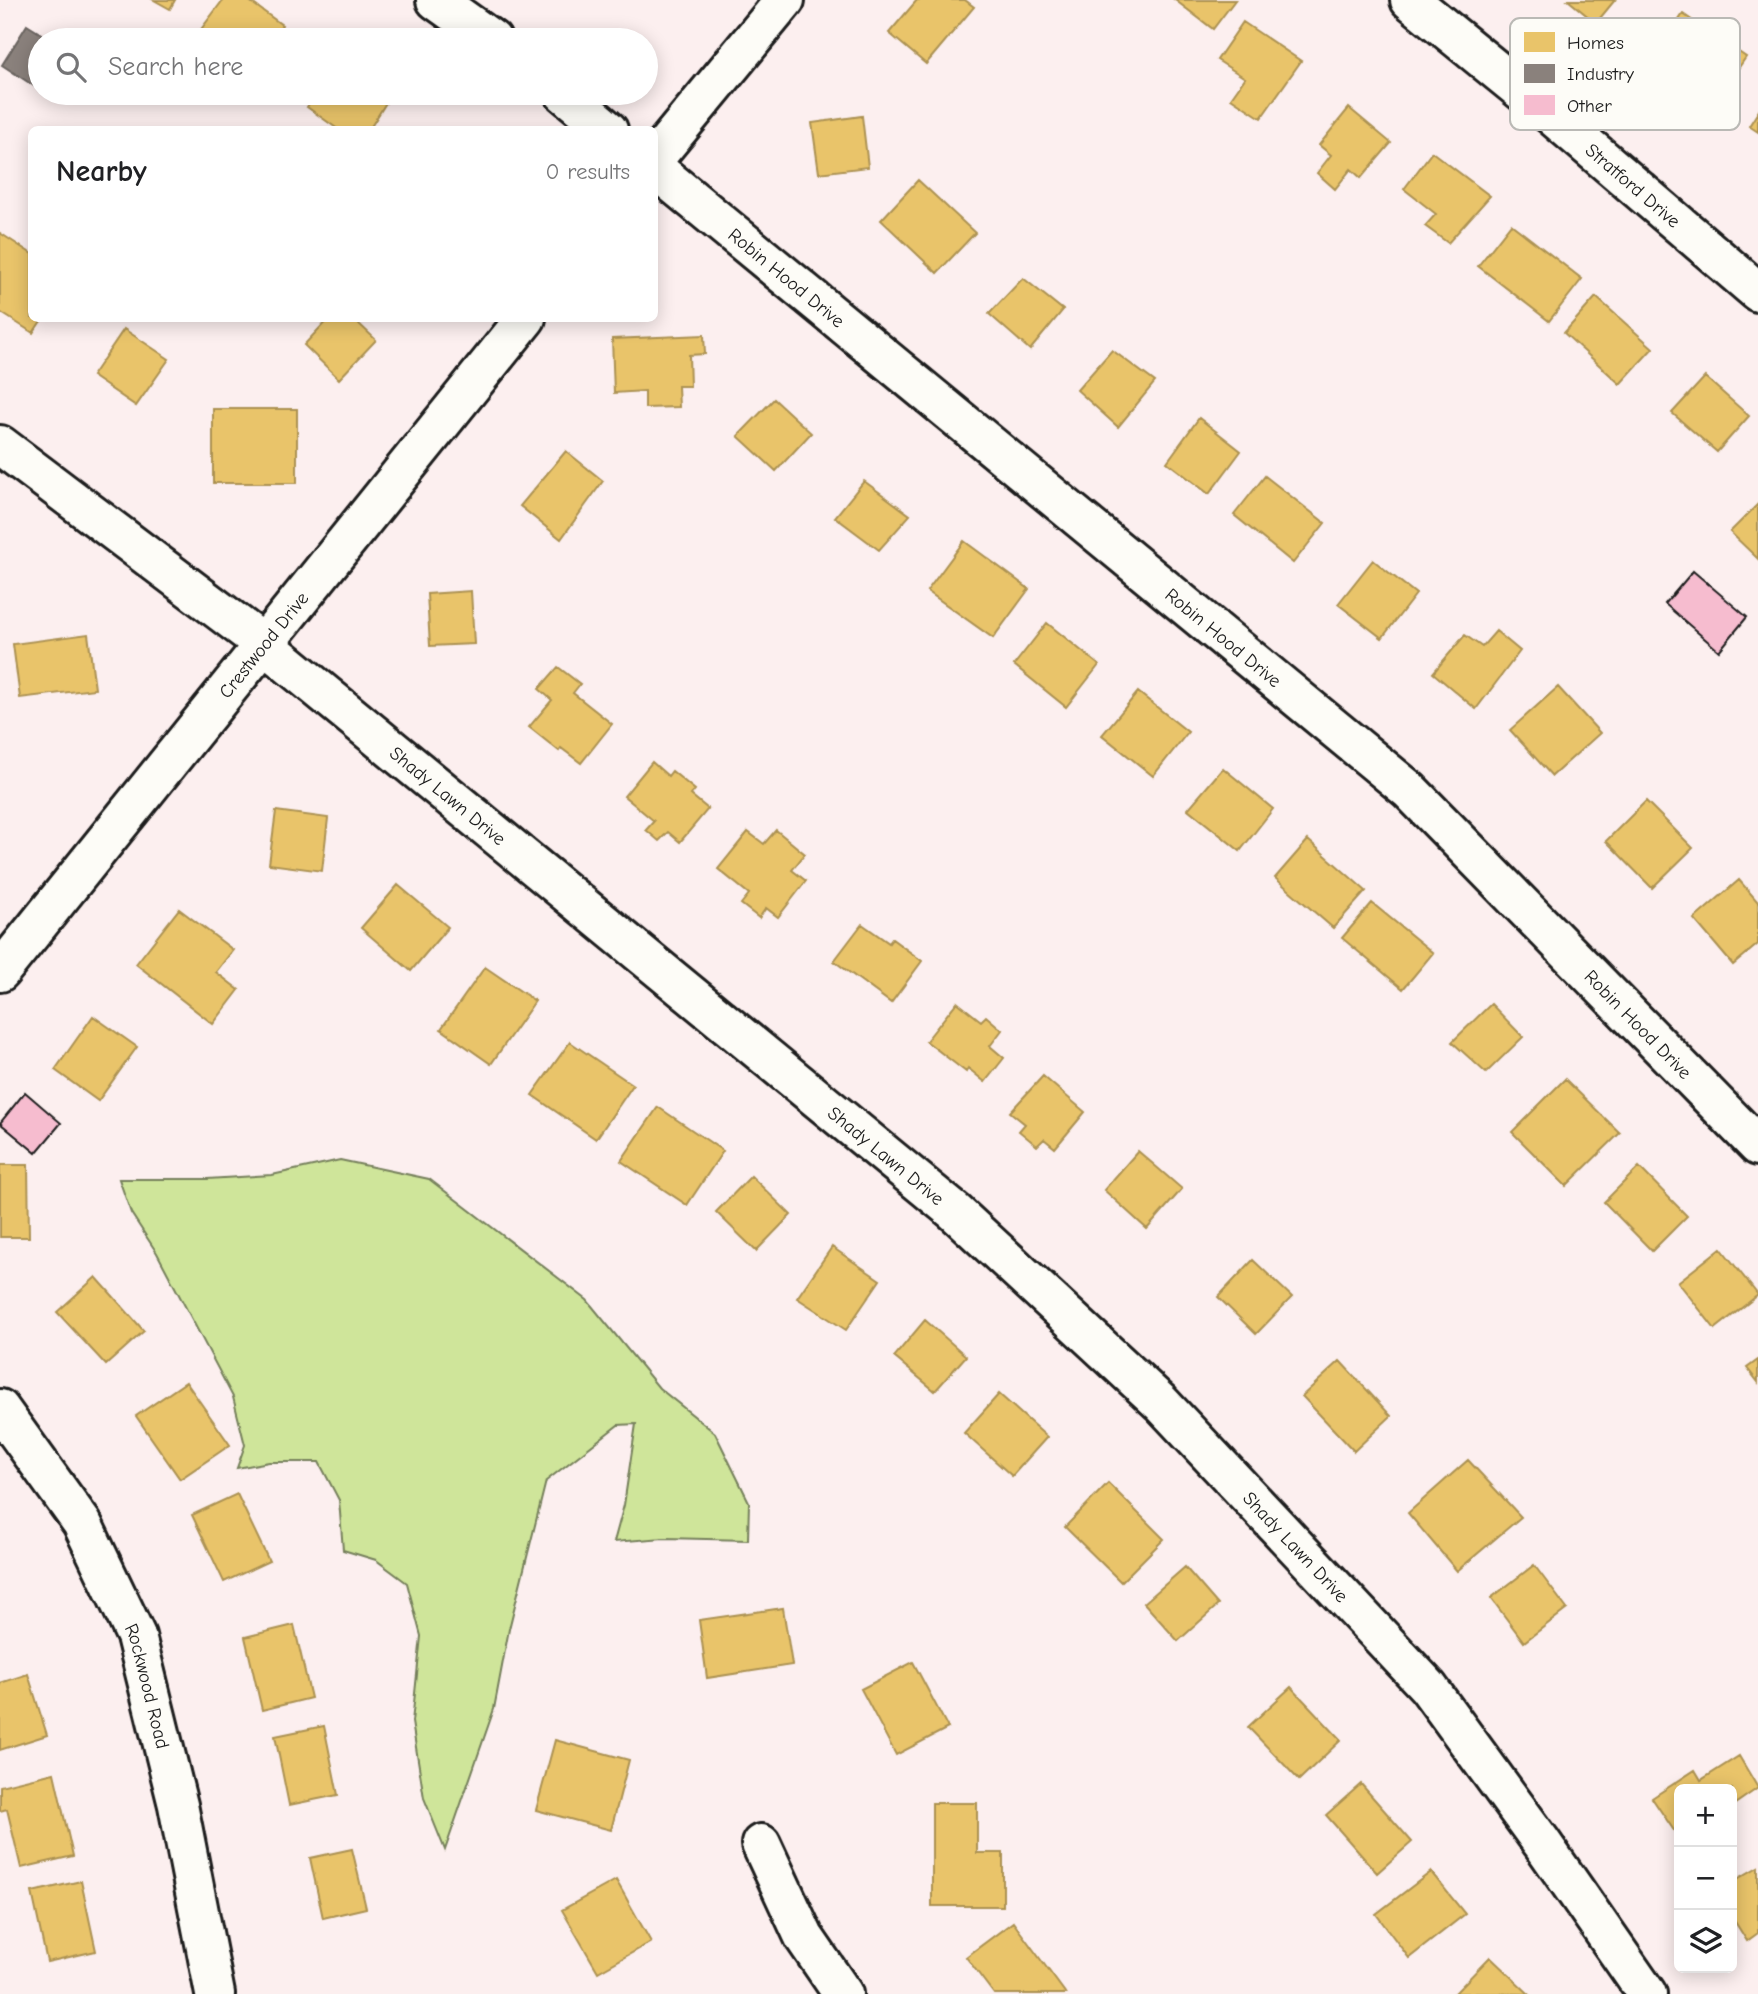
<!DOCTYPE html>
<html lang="en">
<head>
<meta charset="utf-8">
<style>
	body { margin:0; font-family:"Comic Neue",sans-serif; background:#f2f2f2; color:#202124 }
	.controls { position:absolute; right:21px; bottom:21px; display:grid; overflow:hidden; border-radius:10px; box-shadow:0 4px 18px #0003 }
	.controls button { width:63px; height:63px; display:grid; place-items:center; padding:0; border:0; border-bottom:2px solid #e0e0e0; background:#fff; color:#202124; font:35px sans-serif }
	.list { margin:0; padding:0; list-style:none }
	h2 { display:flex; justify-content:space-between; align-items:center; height:91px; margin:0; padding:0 28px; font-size:30px }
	h2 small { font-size:23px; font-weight:400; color:#757577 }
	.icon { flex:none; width:38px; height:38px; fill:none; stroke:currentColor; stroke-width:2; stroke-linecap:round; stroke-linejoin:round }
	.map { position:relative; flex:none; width:1758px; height:1994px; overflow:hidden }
	.search { position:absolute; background:#fff; box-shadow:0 4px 18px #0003; left:28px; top:28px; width:630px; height:77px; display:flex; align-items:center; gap:18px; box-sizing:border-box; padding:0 24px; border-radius:38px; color:#757577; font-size:26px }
	.panel { position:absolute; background:#fff; box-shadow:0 4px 18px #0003; left:28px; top:126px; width:630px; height:196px; border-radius:10px }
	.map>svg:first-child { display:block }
</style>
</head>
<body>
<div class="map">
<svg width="1758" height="1994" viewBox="0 0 1758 1994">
	<rect width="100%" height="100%" fill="#fcefef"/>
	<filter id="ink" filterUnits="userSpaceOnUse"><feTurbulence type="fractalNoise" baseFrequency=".0143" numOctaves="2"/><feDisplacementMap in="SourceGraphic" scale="14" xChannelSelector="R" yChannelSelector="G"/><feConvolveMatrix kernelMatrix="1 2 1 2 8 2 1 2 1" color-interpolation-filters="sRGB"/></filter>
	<g filter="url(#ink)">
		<path fill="#cfe59a" stroke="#76805b" stroke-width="2" d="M 340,1160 L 429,1179 L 587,1300 L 659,1388 L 715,1433 L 749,1502 L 748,1540 L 664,1538 L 614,1542 L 624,1505 L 636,1424 L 618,1425 L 546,1481 L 509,1629 L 494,1709 L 445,1850 L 424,1798 L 412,1722 L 421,1636 L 407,1583 L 376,1560 L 343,1550 L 339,1500 L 319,1462 L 269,1462 L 237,1468 L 245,1445 L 233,1397 L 157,1253 L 131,1213 L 119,1179 L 207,1179 L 272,1175 Z"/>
		<path fill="#e9c46a" stroke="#ac9253" stroke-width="2" d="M 154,0 L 175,0 L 170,9 Z
			M 223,0 L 248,0 L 282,25 L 271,40 L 193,40 Z
			M 917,0 L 965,0 L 974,7 L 926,64 L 889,33 Z
			M 1175,0 L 1235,0 L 1213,29 Z
			M 1568,0 L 1615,0 L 1596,23 Z
			M 1683,14 L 1746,57 L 1712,107 L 1649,64 Z
			M 1243,22 L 1301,61 L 1261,118 L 1231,98 L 1245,78 L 1217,60 Z
			M 316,93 L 374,93 L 387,101 L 369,130 L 339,130 L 307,107 Z
			M 1349,108 L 1391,143 L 1361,178 L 1351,169 L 1335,189 L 1317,173 L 1331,155 L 1319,145 Z
			M 1758,112 L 1758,132 L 1749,126 Z
			M 862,116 L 868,167 L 819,173 L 812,123 Z
			M 1432,152 L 1490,196 L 1448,243 L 1425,226 L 1436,214 L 1404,189 Z
			M 918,180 L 975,233 L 937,273 L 881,220 Z
			M 1511,224 L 1582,279 L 1549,321 L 1478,266 Z
			M 0,233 L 32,254 L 32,318 L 43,318 L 33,333 L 0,312 Z
			M 1023,278 L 1063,310 L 1030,350 L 989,314 Z
			M 1596,297 L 1653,348 L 1620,384 L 1564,333 Z
			M 329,318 L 353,318 L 376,340 L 339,379 L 304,345 Z
			M 124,329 L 169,359 L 136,406 L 92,376 Z
			M 704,335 L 705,354 L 689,355 L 690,386 L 678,386 L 679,407 L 645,408 L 645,391 L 614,393 L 612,339 Z
			M 1112,350 L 1155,382 L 1118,427 L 1077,390 Z
			M 1705,377 L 1749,416 L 1717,452 L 1672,413 Z
			M 774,399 L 811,433 L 776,471 L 738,436 Z
			M 213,409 L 297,409 L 297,483 L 213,483 Z
			M 1199,418 L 1241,451 L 1209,494 L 1167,462 Z
			M 566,451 L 603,481 L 561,539 L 520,506 Z
			M 1265,476 L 1325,523 L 1293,563 L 1234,515 Z
			M 864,481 L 910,515 L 879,550 L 835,517 Z
			M 1758,504 L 1758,559 L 1730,532 Z
			M 964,541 L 1029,589 L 993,638 L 927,591 Z
			M 1373,560 L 1416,594 L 1382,638 L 1338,604 Z
			M 471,591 L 474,644 L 430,646 L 427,594 Z
			M 1047,623 L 1099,665 L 1066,707 L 1014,665 Z
			M 1496,631 L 1520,651 L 1476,709 L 1433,673 L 1465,635 L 1482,647 Z
			M 88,634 L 95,689 L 20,698 L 13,644 Z
			M 558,667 L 580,684 L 573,693 L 612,724 L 581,763 L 561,748 L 559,751 L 529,727 L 552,700 L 539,689 Z
			M 1558,687 L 1600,733 L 1552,776 L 1510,730 Z
			M 1138,692 L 1188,732 L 1153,776 L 1102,735 Z
			M 652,762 L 668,776 L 672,771 L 695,790 L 691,795 L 708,809 L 680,842 L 668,832 L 659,841 L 646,830 L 654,821 L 624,796 Z
			M 1223,768 L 1273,809 L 1240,851 L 1188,809 Z
			M 1646,801 L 1693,848 L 1652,888 L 1606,841 Z
			M 276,811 L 328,818 L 322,871 L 269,864 Z
			M 776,830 L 805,854 L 792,870 L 806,881 L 778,917 L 766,908 L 759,918 L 741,904 L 749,894 L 718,869 L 748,832 L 764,844 Z
			M 1308,840 L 1366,891 L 1333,928 L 1275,878 Z
			M 1739,880 L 1758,902 L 1758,944 L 1733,965 L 1694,919 Z
			M 398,885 L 448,927 L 411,971 L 361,928 Z
			M 1372,903 L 1433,953 L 1403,989 L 1342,938 Z
			M 179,909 L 233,950 L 216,972 L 239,990 L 213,1024 L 136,964 Z
			M 862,924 L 889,943 L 892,939 L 922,961 L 891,1003 L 834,961 Z
			M 485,967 L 535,1001 L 491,1064 L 441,1029 Z
			M 957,1002 L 981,1021 L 986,1016 L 1002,1030 L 990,1046 L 1004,1058 L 985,1082 L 968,1068 L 966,1072 L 926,1041 Z
			M 1491,1004 L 1523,1037 L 1486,1073 L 1452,1042 Z
			M 93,1016 L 137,1047 L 98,1101 L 55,1070 Z
			M 570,1042 L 633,1085 L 596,1139 L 532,1095 Z
			M 1043,1076 L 1085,1112 L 1055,1148 L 1044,1139 L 1037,1146 L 1019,1131 L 1025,1124 L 1010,1112 Z
			M 1565,1079 L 1620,1133 L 1566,1186 L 1512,1132 Z
			M 658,1107 L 723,1151 L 687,1205 L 621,1161 Z
			M 1138,1151 L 1182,1189 L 1147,1229 L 1104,1190 Z
			M 0,1165 L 28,1165 L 29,1237 L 0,1237 Z
			M 1639,1167 L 1687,1216 L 1652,1251 L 1604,1202 Z
			M 751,1176 L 791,1215 L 756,1251 L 716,1212 Z
			M 832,1247 L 880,1280 L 846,1330 L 797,1298 Z
			M 1721,1248 L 1758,1295 L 1715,1329 L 1678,1282 Z
			M 1253,1260 L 1292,1297 L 1256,1334 L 1218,1297 Z
			M 96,1277 L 144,1331 L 106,1365 L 57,1312 Z
			M 925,1320 L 966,1356 L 935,1391 L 894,1357 Z
			M 1758,1360 L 1758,1382 L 1747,1368 Z
			M 1340,1361 L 1391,1416 L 1354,1451 L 1302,1396 Z
			M 186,1382 L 230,1445 L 180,1479 L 136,1416 Z
			M 999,1394 L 1047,1437 L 1012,1476 L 964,1433 Z
			M 1468,1460 L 1521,1517 L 1457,1571 L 1408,1513 Z
			M 1108,1483 L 1164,1539 L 1121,1582 L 1065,1527 Z
			M 237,1494 L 269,1561 L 224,1582 L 192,1515 Z
			M 1534,1565 L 1567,1609 L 1524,1642 L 1491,1598 Z
			M 1185,1567 L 1218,1605 L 1178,1641 L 1144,1603 Z
			M 783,1608 L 792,1665 L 707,1678 L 699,1620 Z
			M 294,1625 L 311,1698 L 262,1710 L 245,1637 Z
			M 913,1662 L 948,1728 L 896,1755 L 861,1689 Z
			M 28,1674 L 47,1735 L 0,1750 L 0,1683 Z
			M 1291,1687 L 1341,1740 L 1299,1780 L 1248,1727 Z
			M 324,1726 L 338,1795 L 289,1805 L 275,1736 Z
			M 555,1740 L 629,1760 L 611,1830 L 536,1810 Z
			M 1739,1756 L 1758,1788 L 1732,1806 L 1732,1789 L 1679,1789 L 1679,1838 L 1652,1798 L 1695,1770 L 1701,1780 Z
			M 54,1773 L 73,1856 L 21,1868 L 7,1809 L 0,1811 L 0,1786 Z
			M 1361,1784 L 1412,1842 L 1377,1873 L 1326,1815 Z
			M 932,1803 L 977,1803 L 977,1853 L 1003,1853 L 1003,1906 L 932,1906 Z
			M 352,1849 L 366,1908 L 323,1918 L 310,1858 Z
			M 1758,1867 L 1758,1933 L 1747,1941 L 1732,1917 L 1732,1882 Z
			M 1431,1872 L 1465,1914 L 1409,1958 L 1376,1914 Z
			M 616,1880 L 651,1942 L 598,1972 L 562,1910 Z
			M 81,1881 L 96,1951 L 47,1962 L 32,1892 Z
			M 1013,1922 L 1066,1994 L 994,1994 L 966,1957 Z
			M 1490,1957 L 1529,1994 L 1455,1993 Z"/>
		<path fill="#8a817c" stroke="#69635f" stroke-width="2" d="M 27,25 L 51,40 L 40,40 L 40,90 L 2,65 Z"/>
		<path fill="#f6bccf" stroke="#1c1c1c" stroke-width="2" d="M 1693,571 L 1747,617 L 1719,651 L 1665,604 Z
			M 25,1092 L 61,1123 L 36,1153 L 0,1123 Z"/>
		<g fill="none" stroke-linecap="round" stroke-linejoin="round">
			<g stroke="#1c1c1c" stroke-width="44">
				<g id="minor">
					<path d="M 436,0 L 492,40"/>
					<path id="s1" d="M 1410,0 L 1555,118 L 1758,292"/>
					<path d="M 564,93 L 608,130"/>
					<path d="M 654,159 L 785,0"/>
					<path id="s2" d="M 654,168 L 1409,790 L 1758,1146"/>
					<path id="s3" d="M 0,445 L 265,645 L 954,1211 L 1161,1403 L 1428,1687 L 1542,1843 L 1647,1994"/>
					<path id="s4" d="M 0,972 L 526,318"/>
					<path id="s5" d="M 0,1409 L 82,1523 L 136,1636 L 178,1805 L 215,1994"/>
					<path d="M 761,1844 L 804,1937 L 843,1994"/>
				</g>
			</g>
			<use href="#minor" stroke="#fdfcf7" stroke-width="38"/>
		</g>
	</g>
	<g text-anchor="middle" stroke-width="7" stroke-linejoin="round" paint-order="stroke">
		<g font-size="19" fill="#1c1c1c" stroke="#fdfcf7">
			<text dy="7" stroke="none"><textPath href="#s1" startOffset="290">Stratford Drive</textPath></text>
			<text dy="7" stroke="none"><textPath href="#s2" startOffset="172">Robin Hood Drive</textPath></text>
			<text dy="7" stroke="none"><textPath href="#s2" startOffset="738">Robin Hood Drive</textPath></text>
			<text dy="7" stroke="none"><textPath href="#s4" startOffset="420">Crestwood Drive</textPath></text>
			<text dy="7" stroke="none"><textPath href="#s3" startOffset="569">Shady Lawn Drive</textPath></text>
			<text dy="7" stroke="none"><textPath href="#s2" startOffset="1306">Robin Hood Drive</textPath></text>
			<text dy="7" stroke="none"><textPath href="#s3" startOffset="1136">Shady Lawn Drive</textPath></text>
			<text dy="7" stroke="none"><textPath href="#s3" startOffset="1703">Shady Lawn Drive</textPath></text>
			<text dy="7" stroke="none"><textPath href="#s5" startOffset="317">Rockwood Road</textPath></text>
		</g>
	</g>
	<rect x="1510" y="18" width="230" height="112" rx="10" fill="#fdfcf7" stroke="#bab9b5" stroke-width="2"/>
	<rect x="1524" y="32" width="31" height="20" fill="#e9c46a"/>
	<rect x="1524" y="64" width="31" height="19" fill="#8a817c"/>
	<rect x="1524" y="95" width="31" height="20" fill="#f6bccf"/>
	<g font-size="19" fill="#1c1c1c">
		<text x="1567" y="49">Homes</text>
		<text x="1567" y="80">Industry</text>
		<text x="1567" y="112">Other</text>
	</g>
</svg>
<div class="controls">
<button>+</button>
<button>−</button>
<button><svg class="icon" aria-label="layers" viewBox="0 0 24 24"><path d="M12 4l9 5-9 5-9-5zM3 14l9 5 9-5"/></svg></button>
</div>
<div class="search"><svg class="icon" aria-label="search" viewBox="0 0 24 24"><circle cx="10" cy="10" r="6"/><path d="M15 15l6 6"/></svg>Search here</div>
<section class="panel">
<h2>Nearby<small>0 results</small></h2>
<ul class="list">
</ul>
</section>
</div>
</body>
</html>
